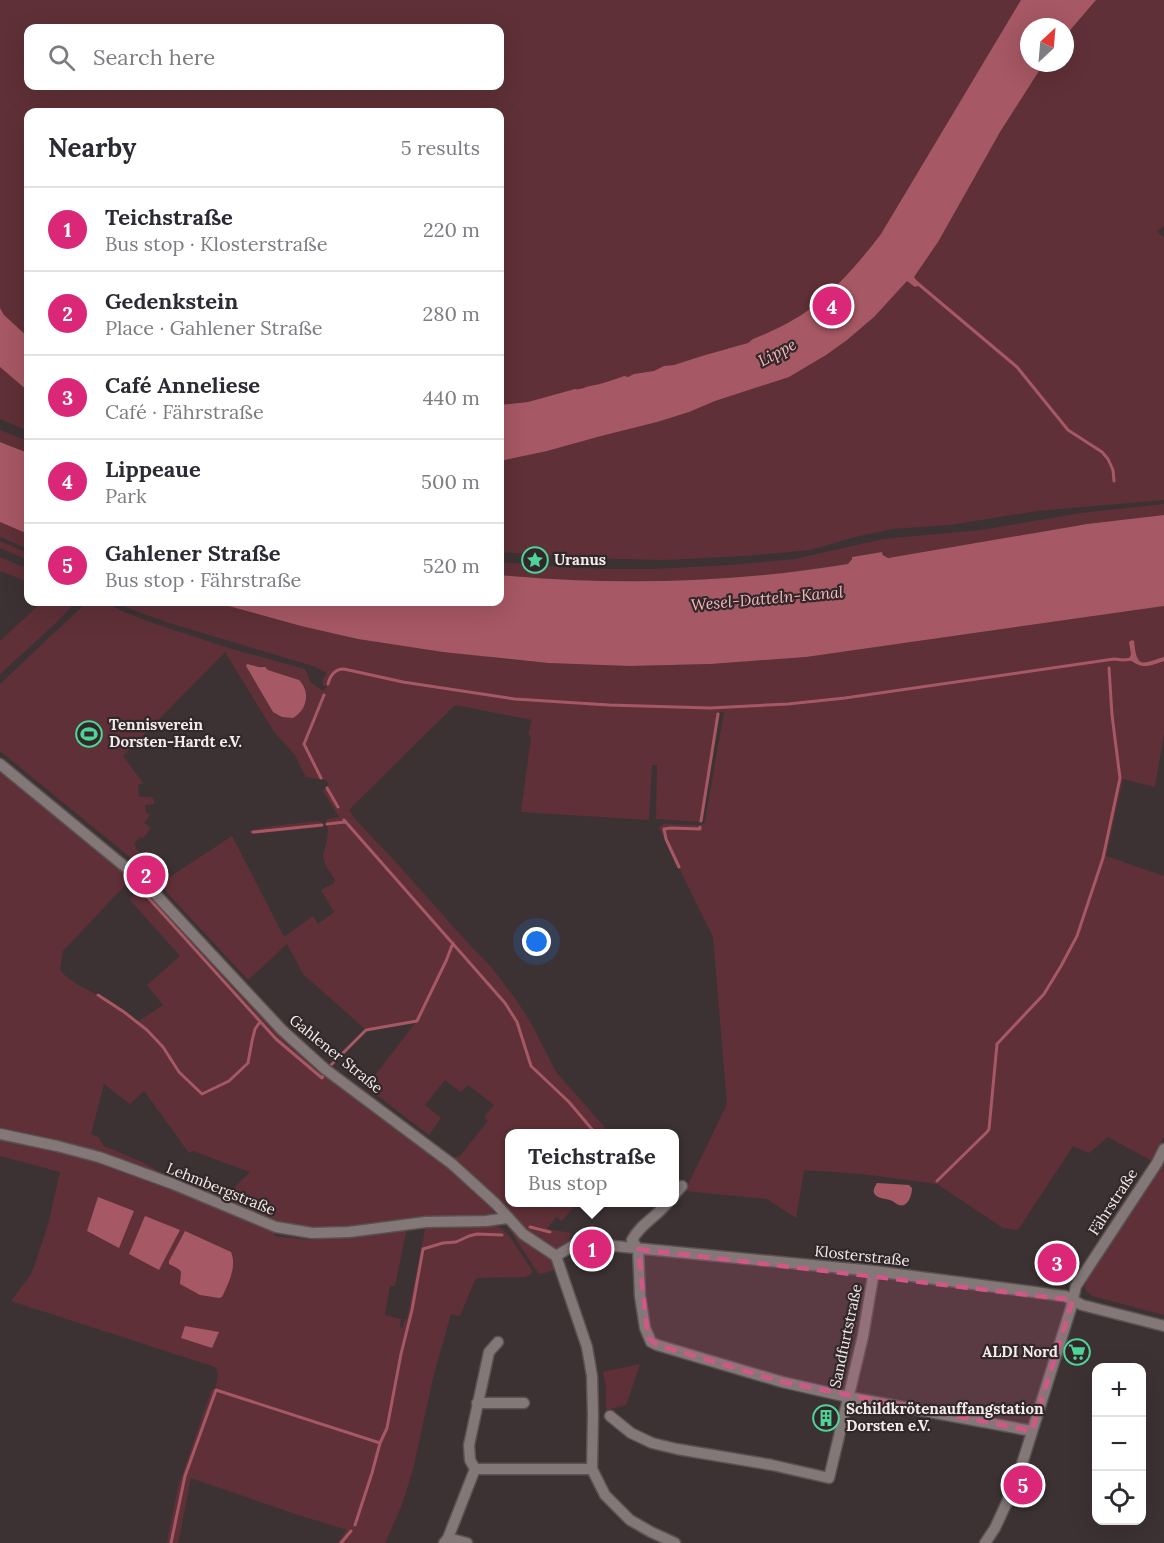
<!DOCTYPE html>
<html lang="en">
<head>
<meta charset="utf-8">
<style>
	body { margin:0; font-family:Lora,serif; background:#f7f7f7; color:#2b2b33 }
	.controls { position:absolute; right:18px; bottom:18px; display:grid; overflow:hidden; border-radius:12px; box-shadow:0 6px 24px #0002 }
	.controls button { width:54px; height:54px; display:grid; place-items:center; padding:0; border:0; border-bottom:2px solid #e1e1e2; background:#fff; color:#2b2b33; font:30px sans-serif }
	.compass { position:absolute; left:1020px; top:18px; width:54px; height:54px; border-radius:50%; background:#fff; box-shadow:0 6px 24px #0002; rotate:26deg }
	.you { position:absolute; left:537px; top:942px; width:21px; height:21px; margin:-15px; border:4px solid #fff; border-radius:50%; background:#1a73e8; box-shadow:0 0 0 9px #1a73e833 }
	.badge { display:grid; place-items:center; width:39px; height:39px; border-radius:50%; background:#db2777; color:#fff; font-size:20px; font-weight:700 }
	.pin { position:absolute; translate:-50% -50%; border:3px solid #fff; box-shadow:0 2px 6px #0006 }
	.popup { position:absolute; left:505px; top:1129px; width:174px; height:78px; box-sizing:border-box; display:grid; place-content:center; border-radius:12px; background:#fff; filter:drop-shadow(0 2px 4px #0005); font-size:20px; white-space:nowrap; color:#7c7c81 }
	.popup b { font-size:22px; color:#2b2b33 }
	.popup::after { content:''; position:absolute; left:50%; top:100%; margin-left:-12px; border:12px solid transparent; border-top-color:#fff }
	.list { margin:0; padding:0; list-style:none }
	h2 { display:flex; justify-content:space-between; align-items:center; height:78px; margin:0; padding:0 24px; font-size:26px }
	h2 small { font-size:20px; font-weight:400; color:#7c7c81 }
	.list li { display:grid; grid-template-columns:39px 1fr auto; gap:18px; align-items:center; box-sizing:border-box; height:84px; padding:0 24px; border-top:2px solid #e1e1e2 }
	.list b { display:block; font-size:22px; white-space:nowrap }
	.list p { margin:0; font-size:20px; white-space:nowrap; color:#7c7c81 }
	.list em { font-size:20px; font-style:normal; color:#7c7c81 }
	.icon { flex:none; width:33px; height:33px; fill:none; stroke:currentColor; stroke-width:2; stroke-linecap:round; stroke-linejoin:round }
	.map { position:relative; flex:none; width:1164px; height:1543px; overflow:hidden }
	.search { position:absolute; background:#fff; box-shadow:0 6px 24px #0002; left:24px; top:24px; width:480px; height:66px; display:flex; align-items:center; gap:15px; box-sizing:border-box; padding:0 21px; border-radius:12px; color:#7c7c81; font-size:22px }
	.panel { position:absolute; background:#fff; box-shadow:0 6px 24px #0002; left:24px; top:108px; width:480px; height:498px; border-radius:12px }
	.map>svg:first-child { display:block }
</style>
</head>
<body>
<div class="map">
<svg width="1164" height="1543" viewBox="0 0 1164 1543">
	<rect width="100%" height="100%" fill="#3d3233"/>
	<path fill="#5f3037" fill-rule="evenodd" d="M 0,0 L 1164,0 L 1164,226 L 1157,231 L 1164,238 L 1164,500 L 1037,511 L 950,525 L 892,529 L 855,537 L 811,550 L 745,556 L 665,560 L 580,558 L 500,552 L 500,112 L 28,112 L 28,431 L 0,419 ZM 1029,27 L 1065,27 L 1065,63 L 1029,63 ZM 28,28 L 500,28 L 500,86 L 28,86 Z
		M 0,430 L 28,441 L 28,453 L 0,442 Z
		M 1164,504 L 1164,515 L 1087,524 L 888,558 L 882,552 L 852,557 L 849,564 C 755,580 659,585 564,580 C 542,579 521,577 500,575 L 500,562 L 571,568 L 611,569 L 653,569 L 731,565 L 795,559 L 883,539 L 981,530 L 1081,513 Z
		M 0,522 L 28,534 L 28,549 L 0,537 Z
		M 0,541 L 28,553 L 28,560 L 0,548 Z
		M 0,557 L 28,569 L 28,582 L 0,571 Z
		M 42,602 L 76,602 L 57,622 L 0,674 L 0,641 Z
		M 87,602 L 105,602 L 120,610 L 147,621 L 228,648 L 305,669 L 311,683 L 323,691 L 327,687 L 323,685 L 322,680 L 327,673 L 316,667 L 166,622 L 133,610 L 121,605 L 118,602 L 214,602 L 301,626 L 495,658 L 548,663 L 629,666 L 711,664 L 806,657 L 1164,606 L 1164,733 L 1155,787 L 1123,779 L 1106,856 L 1164,876 L 1164,1136 L 1152,1161 L 1108,1137 L 1089,1153 L 1073,1146 L 1018,1230 L 1003,1228 L 937,1184 L 862,1174 L 804,1170 L 796,1218 L 767,1199 L 685,1191 L 727,1104 L 713,937 L 659,827 L 663,824 L 699,825 L 703,824 L 705,821 L 724,712 L 720,712 L 702,822 L 656,819 L 657,765 L 652,765 L 649,820 L 521,812 L 531,737 L 528,734 L 532,720 L 455,705 L 349,810 L 356,820 L 393,859 L 467,942 L 492,968 L 517,1001 L 532,1025 L 556,1072 L 610,1133 L 510,1134 L 510,1202 L 577,1203 L 562,1221 L 556,1217 L 547,1229 L 571,1233 L 569,1241 L 557,1248 L 554,1248 L 535,1237 L 524,1228 L 496,1197 L 453,1160 L 457,1156 L 459,1157 L 488,1121 L 484,1117 L 494,1105 L 468,1085 L 461,1092 L 445,1080 L 425,1105 L 441,1118 L 429,1135 L 366,1087 L 416,1022 L 365,1029 L 303,974 L 287,944 L 248,980 L 159,884 L 232,836 L 284,937 L 313,916 L 318,924 L 334,912 L 321,890 L 334,883 L 335,880 L 326,866 L 323,856 L 327,840 L 328,830 L 326,821 L 327,819 L 339,817 L 323,791 L 329,784 L 326,780 L 306,777 L 295,755 L 274,732 L 225,652 L 123,756 L 143,783 L 138,785 L 139,797 L 151,797 L 154,800 L 154,804 L 145,805 L 146,812 L 150,815 L 144,823 L 151,828 L 143,838 L 140,837 L 134,844 L 136,846 L 135,848 L 148,859 L 154,867 L 142,867 L 0,751 L 0,684 ZM 246,666 L 263,666 L 268,670 L 295,679 L 302,683 L 305,688 L 273,712 Z
		M 0,769 L 135,880 L 134,886 L 128,882 L 63,951 L 60,970 C 70,982 84,988 98,995 C 113,1001 125,1012 137,1022 L 163,1005 L 147,985 L 180,956 L 129,899 L 138,891 L 138,890 L 141,888 L 146,889 C 198,941 243,1004 298,1052 C 348,1095 404,1129 454,1171 C 468,1183 481,1196 494,1209 L 492,1216 L 321,1230 L 278,1224 L 178,1183 L 0,1132 ZM 104,1084 L 130,1104 L 144,1091 L 189,1153 L 193,1151 L 250,1172 C 243,1180 230,1188 230,1200 L 202,1186 L 163,1174 L 144,1163 L 104,1146 L 98,1137 L 91,1134 Z
		M 318,821 L 321,822 L 322,827 L 253,834 L 250,833 L 249,831 L 273,826 Z
		M 0,1137 L 100,1161 L 275,1230 L 274,1236 L 311,1240 L 407,1227 L 395,1286 L 390,1286 L 385,1315 L 401,1319 L 400,1324 L 401,1328 L 403,1328 L 405,1319 L 407,1319 L 426,1225 L 494,1225 L 502,1229 L 510,1237 L 533,1272 L 526,1277 L 478,1278 L 475,1280 L 460,1316 L 451,1314 L 433,1378 L 413,1470 L 401,1507 L 385,1543 L 337,1543 L 347,1530 L 295,1514 L 191,1478 L 178,1543 L 167,1543 L 178,1487 L 212,1389 L 215,1389 C 217,1382 220,1374 215,1367 L 11,1301 L 29,1277 L 34,1267 L 48,1225 L 60,1172 L 0,1156 Z
		M 1164,1161 L 1164,1315 L 1092,1296 L 1085,1289 L 1086,1280 Z
		M 508,1227 L 515,1230 L 551,1257 L 556,1269 L 542,1274 L 538,1273 Z
		M 640,1364 L 626,1405 L 606,1410 L 606,1387 L 603,1372 Z"/>
	<path fill="#a65864" d="M 1021,0 L 1096,0 L 1065,36 L 1065,27 L 1029,27 L 1029,63 L 1044,63 L 1000,132 L 938,242 L 914,277 L 920,285 L 915,287 L 907,281 L 874,317 L 847,340 L 826,355 L 789,377 L 715,401 L 689,412 L 657,422 L 601,436 L 547,451 L 500,461 L 500,405 L 528,402 L 575,389 C 582,390 584,387 590,386 C 602,384 613,380 624,376 L 628,377 L 634,374 L 654,371 L 664,366 L 674,365 L 702,356 L 748,343 L 753,339 C 769,333 789,323 803,314 C 833,293 859,263 881,234 Z
		M 0,308 L 4,315 L 28,337 L 28,391 L 0,367 Z
		M 0,442 L 28,453 L 28,534 L 0,522 Z
		M 1164,515 L 1164,606 L 806,657 L 711,664 L 629,666 L 548,663 L 443,652 L 358,639 L 301,626 L 214,602 L 500,602 L 500,575 C 616,586 733,583 848,564 L 852,559 L 852,557 L 882,552 L 883,555 L 888,558 L 1087,524 Z
		M 1132,640 L 1134,641 C 1137,669 1141,664 1164,657 L 1164,661 C 1149,666 1143,670 1129,659 L 1131,654 L 1129,642 Z
		M 247,664 L 259,667 L 265,667 L 268,670 L 299,680 C 311,692 307,710 293,718 L 282,717 L 273,712 L 246,666 Z
		M 877,1183 L 909,1185 L 912,1188 C 912,1195 908,1208 899,1205 C 896,1204 893,1201 890,1200 C 879,1198 868,1196 877,1183 Z
		M 98,1197 L 134,1211 L 119,1248 L 87,1231 Z
		M 145,1216 L 180,1230 L 159,1270 L 129,1254 Z
		M 185,1231 L 231,1252 C 237,1267 229,1282 222,1297 L 219,1298 L 200,1295 L 180,1284 C 181,1268 184,1272 169,1264 L 169,1261 Z
		M 185,1326 L 219,1332 L 212,1348 L 181,1338 Z"/>
	<g fill="none" stroke-linecap="round" stroke-linejoin="round">
		<path stroke="#a65864" stroke-width="3" d="M 916,282 L 1017,367 L 1068,430 L 1102,452 L 1108,459 L 1113,470 L 1114,481
			M 328,684 C 330,676 335,669 344,669 L 403,682 L 515,699 L 609,705 L 710,708 L 788,704 L 845,698 L 1114,659 L 1123,660 L 1133,659
			M 321,778 L 304,744 L 324,695
			M 327,788 L 338,807
			M 344,820 L 505,1003 L 517,1022 L 531,1066 L 569,1102 L 596,1134
			M 701,821 L 718,714
			M 327,824 L 345,822
			M 253,832 L 322,825
			M 679,867 L 666,839 L 664,829 L 671,828 L 700,829 L 700,827
			M 144,893 L 276,1039 L 322,1078 L 323,1076
			M 98,995 L 124,1012 L 147,1030 L 163,1047 L 179,1072 L 202,1094 L 229,1081 L 248,1063 L 252,1041 L 255,1029 L 260,1022
			M 331,1065 L 366,1030 L 417,1021 L 446,961 L 453,943
			M 937,1181 L 987,1132 L 989,1129 L 997,1044 L 1044,994 L 1061,966 L 1077,936 L 1103,858 L 1120,778 L 1112,715 L 1109,668
			M 530,1227 L 550,1232
			M 355,1525 L 372,1473 L 380,1443 L 387,1428 L 401,1354 L 412,1310 L 423,1249 L 443,1243 L 456,1242 L 469,1236 L 477,1234 L 502,1235
			M 171,1543 L 185,1476 L 216,1390 L 380,1443
			M 341,1543 L 351,1531"/>
		<g stroke="#5a5151" stroke-width="13">
			<path id="minor" d="M 0,764 L 146,884 L 282,1030 L 325,1069 L 452,1164 L 496,1204 L 523,1234 L 556,1256 L 587,1347 L 592,1376 L 593,1415 L 592,1469 L 605,1495 L 630,1520 L 651,1532 L 675,1543
				M 0,1134 L 57,1146 L 99,1157 L 173,1184 L 276,1227 L 312,1233 L 349,1232 L 426,1222 L 486,1221 L 507,1218
				M 674,1195 L 682,1186
				M 668,1202 C 656,1218 642,1222 632,1240 L 638,1249 L 640,1296 L 645,1328 L 651,1342 L 657,1345 L 782,1382 L 848,1397 L 1032,1431
				M 556,1256 L 576,1244 L 583,1243 L 874,1271 L 1065,1296 L 1082,1305 L 1164,1326
				M 477,1403 L 524,1403
				M 610,1416 L 631,1433 L 652,1443 L 677,1449 L 772,1465 L 829,1478 L 863,1336 L 874,1271
				M 475,1469 L 470,1460 L 469,1445 L 489,1352 L 498,1342
				M 448,1538 L 467,1543
				M 444,1543 L 448,1538 L 475,1469 L 592,1469
				M 985,1543 L 995,1528 L 1007,1502 L 1021,1467 L 1071,1308 L 1076,1286 L 1157,1163 L 1164,1149"/>
		</g>
		<use href="#minor" stroke="#837778" stroke-width="10"/>
	</g>
	<path fill="#d15886" fill-opacity="0.2" stroke="#d15886" stroke-width="4.5" stroke-dasharray="12 8" stroke-linejoin="round" d="M 638,1249 L 1073,1300 L 1032,1431 L 782,1382 L 657,1345 L 648,1338 Z"/>
	<defs>
		<g id="sight-ring" transform="scale(1.35)"><circle r="9.5" fill="#332829" stroke="#4ed399" stroke-width="1.5"/><path d="M0-6L1.8-2.2L6-1.7L2.9 1.2L3.7 5.4L0 3.3L-3.7 5.4L-2.9 1.2L-6-1.7L-1.8-2.2Z" fill="#4ed399"/></g>
		<g id="stadium-ring" transform="scale(1.35)"><circle r="9.5" fill="#332829" stroke="#4ed399" stroke-width="1.5"/><path d="M0-5a6.5 5 0 1 0 0 10a6.5 5 0 1 0 0-10ZM-3.5-1.8h7v3.6h-7Z" fill="#4ed399"/></g>
		<g id="supermarket-ring" transform="scale(1.35)"><circle r="9.5" fill="#332829" stroke="#4ed399" stroke-width="1.5"/><path d="M-6-5.5h2.5l.6 2H6L4.5 2H-2.5L-4.4-4H-6ZM-1.5 3.2a1.3 1.3 0 1 0 .1 0ZM3 3.2a1.3 1.3 0 1 0 .1 0Z" fill="#4ed399"/></g>
		<g id="building-ring" transform="scale(1.35)"><circle r="9.5" fill="#332829" stroke="#4ed399" stroke-width="1.5"/><path d="M-4-6H4V6H1V3H-1V6H-4ZM-2.5-4.3h1.7v1.8h-1.7ZM.8-4.3h1.7v1.8H.8ZM-2.5-1h1.7V.8h-1.7ZM.8-1h1.7V.8H.8Z" fill="#4ed399"/></g>
	</defs>
	<g fill-rule="evenodd">
		<use href="#sight-ring" x="535" y="560"/>
		<use href="#stadium-ring" x="89" y="734"/>
		<use href="#supermarket-ring" x="1077" y="1352"/>
		<use href="#building-ring" x="826" y="1418"/>
	</g>
	<g text-anchor="middle" stroke-width="4.5" stroke-linejoin="round" paint-order="stroke">
		<g font-size="15" font-weight="bold" fill="#f3ecec" stroke="#332829" text-anchor="start">
			<text x="554" y="565">Uranus</text>
			<text x="109" y="730">Tennisverein<tspan x="109" dy="17">Dorsten-Hardt e.V.</tspan></text>
			<text x="1058" y="1357" text-anchor="end">ALDI Nord</text>
			<text x="846" y="1414">Schildkrötenauffangstation<tspan x="846" dy="17">Dorsten e.V.</tspan></text>
		</g>
		<g font-size="15" fill="#f3ecec" stroke="#332829">
			<text transform="translate(336 1054) rotate(39)" y="5">Gahlener Straße</text>
			<text transform="translate(221 1189) rotate(22)" y="5">Lehmbergstraße</text>
			<text transform="translate(1113 1202) rotate(-57)" y="5">Fährstraße</text>
			<text transform="translate(862 1256) rotate(6)" y="5">Klosterstraße</text>
			<text transform="translate(846 1336) rotate(-78)" y="5">Sandfurtstraße</text>
		</g>
		<g font-size="16" font-style="italic" fill="#fcb8c0" stroke="#332829">
			<text transform="translate(777 352) rotate(-28)" y="6">Lippe</text>
			<text transform="translate(767 598) rotate(-5)" y="6">Wesel-Datteln-Kanal</text>
		</g>
	</g>
</svg>
<div class="controls">
<button>+</button>
<button>−</button>
<button><svg class="icon" aria-label="locate" viewBox="0 0 24 24"><circle cx="12" cy="12" r="6"/><path d="M12 2v4M12 18v4M2 12h4M18 12h4"/></svg></button>
</div>
<svg class="compass" viewBox="-18 -18 36 36"><path d="M0-13l5 13h-10z" fill="#e53935"/><path d="M0 13l5-13h-10z" fill="#7c7c81"/></svg>
<div class="you"></div>
<div class="pin badge" style="left:592px;top:1249px">1</div>
<div class="popup"><b>Teichstraße</b>Bus stop</div>
<div class="pin badge" style="left:146px;top:875px">2</div>
<div class="pin badge" style="left:1057px;top:1263px">3</div>
<div class="pin badge" style="left:832px;top:306px">4</div>
<div class="pin badge" style="left:1023px;top:1485px">5</div>
<div class="search"><svg class="icon" aria-label="search" viewBox="0 0 24 24"><circle cx="10" cy="10" r="6"/><path d="M15 15l6 6"/></svg>Search here</div>
<section class="panel">
<h2>Nearby<small>5 results</small></h2>
<ul class="list">
<li><span class="badge">1</span><div><b>Teichstraße</b><p>Bus stop · Klosterstraße</p></div><em>220 m</em></li>
<li><span class="badge">2</span><div><b>Gedenkstein</b><p>Place · Gahlener Straße</p></div><em>280 m</em></li>
<li><span class="badge">3</span><div><b>Café Anneliese</b><p>Café · Fährstraße</p></div><em>440 m</em></li>
<li><span class="badge">4</span><div><b>Lippeaue</b><p>Park</p></div><em>500 m</em></li>
<li><span class="badge">5</span><div><b>Gahlener Straße</b><p>Bus stop · Fährstraße</p></div><em>520 m</em></li>
</ul>
</section>
</div>
</body>
</html>
